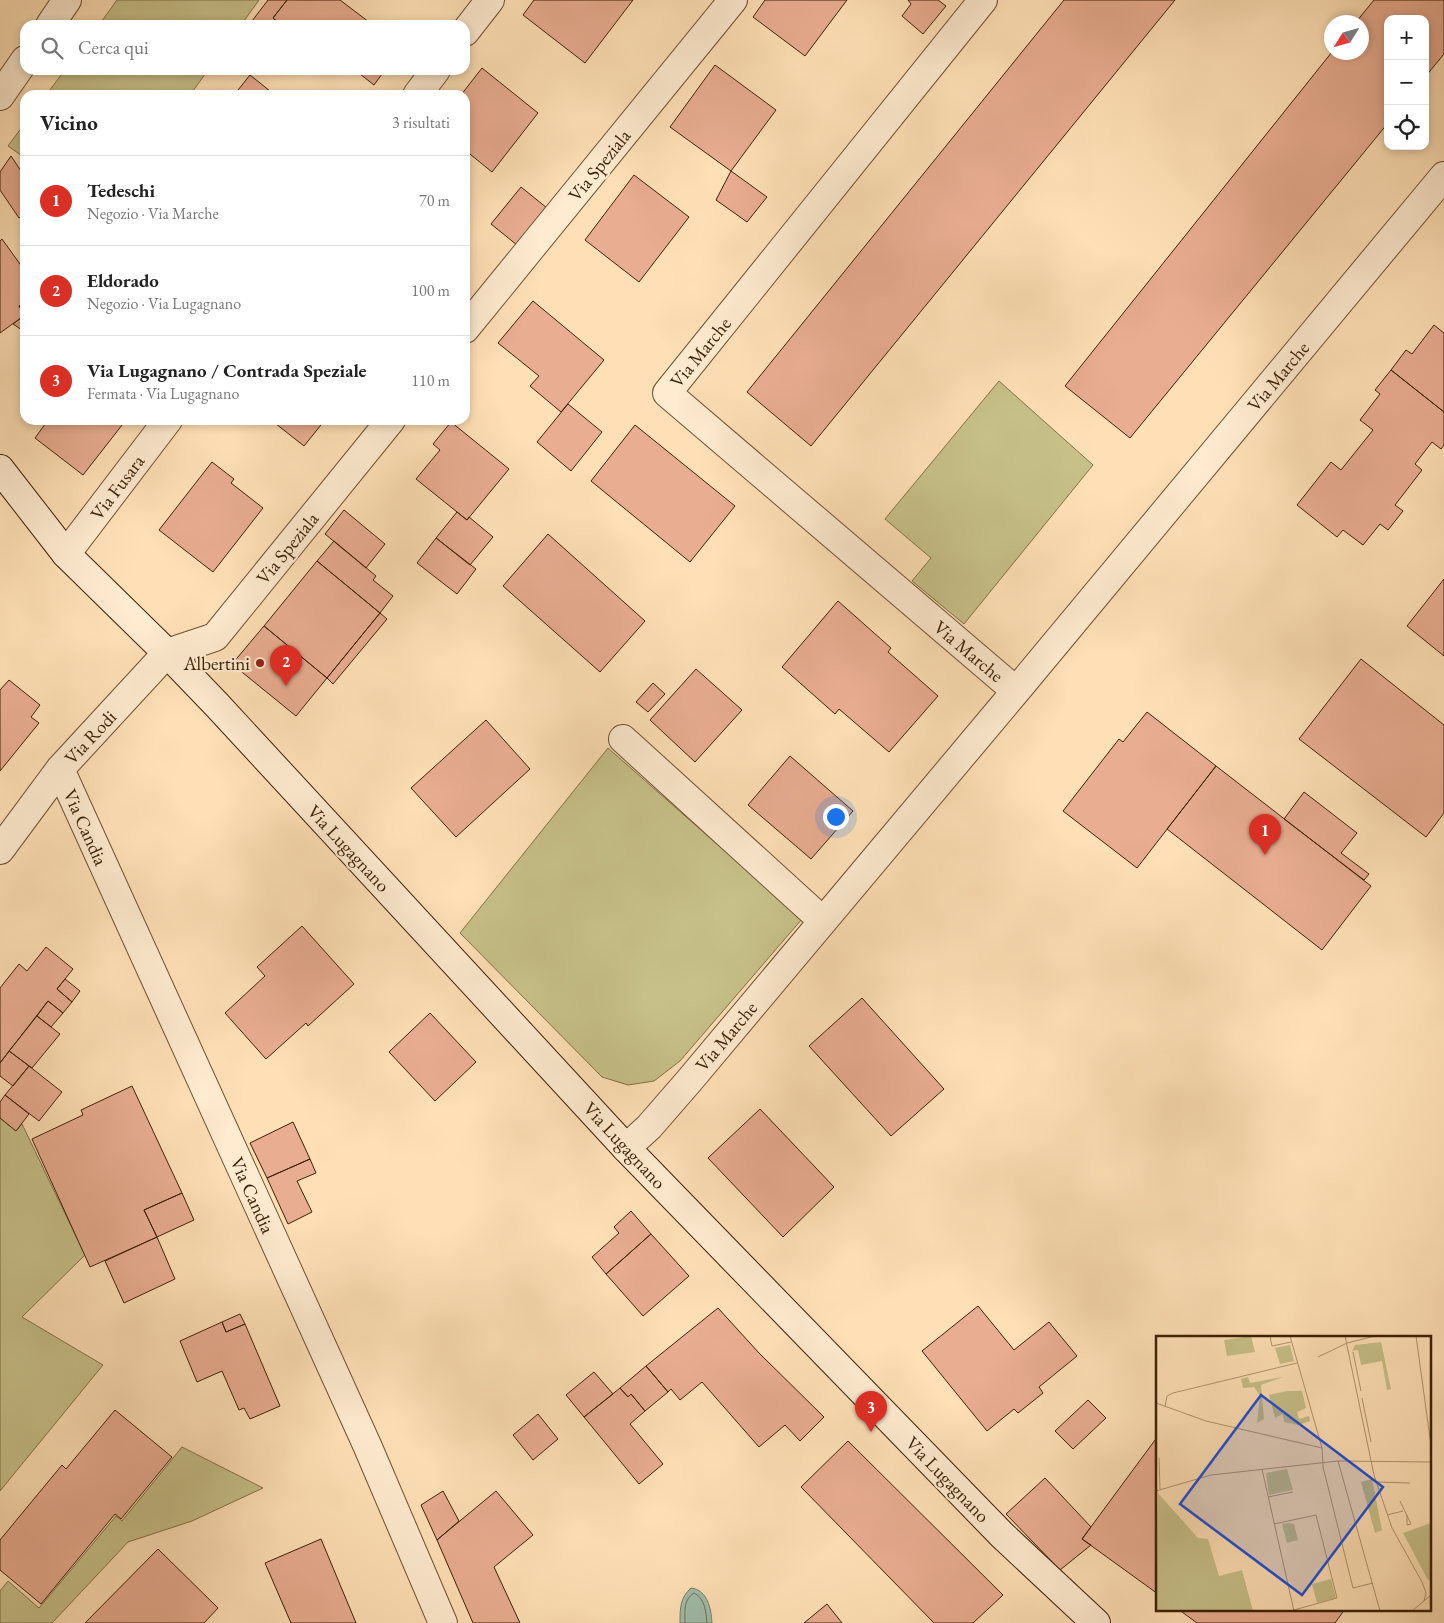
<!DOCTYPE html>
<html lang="it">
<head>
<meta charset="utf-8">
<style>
	body { margin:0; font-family:"EB Garamond",serif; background:#f6f6f6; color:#222 }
	.controls { position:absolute; right:15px; top:15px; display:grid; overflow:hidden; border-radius:10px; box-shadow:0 2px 8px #0003 }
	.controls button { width:45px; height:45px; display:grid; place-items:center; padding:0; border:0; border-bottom:1px solid #e0e0e0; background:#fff; color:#222; font:25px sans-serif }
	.compass { position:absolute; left:1324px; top:15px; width:45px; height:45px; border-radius:50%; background:#fff; box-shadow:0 2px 8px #0003; rotate:233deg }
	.you { position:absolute; left:835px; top:816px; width:18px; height:18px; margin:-12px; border:4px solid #fff; border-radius:50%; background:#1a73e8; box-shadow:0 0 0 8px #1a73e833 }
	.badge { display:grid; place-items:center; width:32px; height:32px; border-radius:50%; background:#d93025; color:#fff; font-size:16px; font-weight:700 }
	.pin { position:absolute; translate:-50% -41px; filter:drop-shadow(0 1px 2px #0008) }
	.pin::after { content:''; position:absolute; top:26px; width:18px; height:15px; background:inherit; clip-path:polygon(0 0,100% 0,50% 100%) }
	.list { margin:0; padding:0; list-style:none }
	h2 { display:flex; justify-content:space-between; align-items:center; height:65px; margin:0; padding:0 20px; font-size:21px }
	h2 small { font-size:16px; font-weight:400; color:#767676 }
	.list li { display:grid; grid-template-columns:32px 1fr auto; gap:15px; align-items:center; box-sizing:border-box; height:90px; padding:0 20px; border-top:1px solid #e0e0e0 }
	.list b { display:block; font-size:19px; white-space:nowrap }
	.list p { margin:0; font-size:16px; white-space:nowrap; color:#767676 }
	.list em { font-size:16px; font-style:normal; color:#767676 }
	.icon { flex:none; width:28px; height:28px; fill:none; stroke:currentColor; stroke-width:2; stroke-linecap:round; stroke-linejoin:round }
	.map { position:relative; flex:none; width:1444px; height:1623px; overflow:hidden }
	.search { position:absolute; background:#fff; box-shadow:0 2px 8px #0003; left:20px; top:20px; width:450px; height:55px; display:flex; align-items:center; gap:12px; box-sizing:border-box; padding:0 18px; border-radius:15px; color:#767676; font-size:19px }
	.panel { position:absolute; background:#fff; box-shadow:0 2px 8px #0003; left:20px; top:90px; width:450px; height:335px; border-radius:15px }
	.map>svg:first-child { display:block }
</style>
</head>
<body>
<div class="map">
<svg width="1444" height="1623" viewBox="0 0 1444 1623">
	<rect width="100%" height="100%" fill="#ffe0b6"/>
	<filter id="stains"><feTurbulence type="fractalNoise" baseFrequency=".004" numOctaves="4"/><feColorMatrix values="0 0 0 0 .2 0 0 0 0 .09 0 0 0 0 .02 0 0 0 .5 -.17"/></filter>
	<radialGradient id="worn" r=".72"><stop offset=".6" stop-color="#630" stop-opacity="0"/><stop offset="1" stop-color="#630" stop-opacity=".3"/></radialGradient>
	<path fill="#c7c089" stroke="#827047" d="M 117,0 L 259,0 L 241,25 L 99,25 Z
		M 65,70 L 208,70 L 190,95 L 46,95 Z
		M 25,123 L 25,158 L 8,146 Z
		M 999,381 L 1093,465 L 964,624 L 912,581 L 931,558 L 885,519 Z
		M 608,748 L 802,919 L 680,1061 L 654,1081 L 628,1085 L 602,1077 L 460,933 Z
		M 0,1118 L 16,1131 L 22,1124 L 85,1255 L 22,1317 L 103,1365 L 0,1491 Z
		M 182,1447 L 263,1488 L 192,1521 L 128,1542 L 52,1623 L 0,1623 L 0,1591 L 8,1581 L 39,1608 L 116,1516 L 122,1521 Z"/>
	<path fill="#a0bdab" stroke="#787f69" d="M 691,1588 C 708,1590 711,1609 712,1623 L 680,1623 C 680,1608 680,1598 691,1588 Z"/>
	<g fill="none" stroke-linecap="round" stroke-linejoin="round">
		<path stroke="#6e6f58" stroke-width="1" d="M 685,1623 C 685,1612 683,1600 694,1593 C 705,1598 706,1612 707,1623"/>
	</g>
	<path fill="#e9ad91" stroke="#3d2105" d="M 268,0 L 287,0 L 273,18 L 281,25 L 249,25 Z
		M 287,0 L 340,0 L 373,25 L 281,25 L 273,18 Z
		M 534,0 L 633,0 L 585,63 L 523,15 Z
		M 765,0 L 847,0 L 805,56 L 753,17 Z
		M 908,0 L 938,0 L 946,6 L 923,34 L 902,16 L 911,4 Z
		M 1064,0 L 1175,0 L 811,446 L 747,392 Z
		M 1374,0 L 1444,0 L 1444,54 L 1425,77 L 1425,19 L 1388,19 L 1388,123 L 1130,438 L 1065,386 L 1332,52 L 1362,52 L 1362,22 L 1356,22 Z
		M 715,65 L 776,110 L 731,171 L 670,127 Z
		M 482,68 L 538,113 L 492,172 L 465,150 L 465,95 L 461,95 Z
		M 355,70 L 385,70 L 374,85 Z
		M 250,75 L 275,95 L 234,95 Z
		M 11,156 L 25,177 L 25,214 L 19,218 L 0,190 L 0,172 Z
		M 731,171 L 767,197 L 747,222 L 716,200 Z
		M 634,175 L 689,217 L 639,282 L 585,240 Z
		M 521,187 L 547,208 L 517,245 L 491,224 Z
		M 2,239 L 25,271 L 25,301 L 19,306 L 25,315 L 0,333 L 0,241 Z
		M 25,301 L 25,315 L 19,306 Z
		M 533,301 L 604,360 L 561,412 L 530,386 L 539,376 L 498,343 Z
		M 25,315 L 25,332 L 13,324 Z
		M 1434,325 L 1444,333 L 1444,412 L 1391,370 L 1406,350 L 1412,354 Z
		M 1391,370 L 1444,412 L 1444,445 L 1441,449 L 1432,442 L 1415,464 L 1422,470 L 1395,505 L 1403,511 L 1388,530 L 1380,524 L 1363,545 L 1343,530 L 1337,537 L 1297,505 L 1331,462 L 1341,470 L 1373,430 L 1360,420 L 1380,394 L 1375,390 Z
		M 568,404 L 602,432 L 571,471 L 537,442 Z
		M 48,420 L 126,420 L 83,475 L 35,438 Z
		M 271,420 L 325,420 L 304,446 Z
		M 451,422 L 509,469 L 467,520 L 416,479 L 440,450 L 433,444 Z
		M 635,425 L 735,506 L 690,562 L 591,481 Z
		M 212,462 L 234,479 L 231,483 L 263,508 L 213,572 L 159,530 Z
		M 344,510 L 385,544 L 366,568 L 325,534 Z
		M 457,512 L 467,520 L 469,517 L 493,537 L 470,565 L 436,538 Z
		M 548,534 L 645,621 L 600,672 L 503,586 Z
		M 436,538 L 476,569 L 457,594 L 417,563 Z
		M 334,541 L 376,576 L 373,580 L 393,596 L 380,613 L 317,561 Z
		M 317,561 L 380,613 L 327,678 L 264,626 Z
		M 1444,579 L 1444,656 L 1407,626 Z
		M 838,601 L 891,648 L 888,652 L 938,696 L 889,752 L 839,709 L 835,714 L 782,667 Z
		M 380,613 L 387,619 L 333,684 L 327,678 Z
		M 264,626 L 327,678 L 296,716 L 232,664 Z
		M 1361,659 L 1444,725 L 1444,813 L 1426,837 L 1299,739 Z
		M 696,669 L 742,710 L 695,762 L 650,720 Z
		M 9,680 L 40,705 L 31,717 L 39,723 L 0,771 L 0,690 Z
		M 653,683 L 665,694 L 648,712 L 636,702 Z
		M 1147,712 L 1216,766 L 1137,868 L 1063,811 L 1119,739 L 1123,742 Z
		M 486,720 L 530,769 L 456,837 L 411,788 Z
		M 790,756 L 853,811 L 811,859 L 748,805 Z
		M 1216,766 L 1371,886 L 1322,950 L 1167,829 Z
		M 1304,792 L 1357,833 L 1341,853 L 1369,874 L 1364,880 L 1284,819 Z
		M 302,926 L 354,984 L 308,1026 L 306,1023 L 266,1059 L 225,1013 L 265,976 L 257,967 Z
		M 46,947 L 73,969 L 57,989 L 72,1002 L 63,1013 L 48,1001 L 0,1063 L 0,988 L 19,964 L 27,971 Z
		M 65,979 L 80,991 L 72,1002 L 57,989 Z
		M 862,998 L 944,1089 L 891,1136 L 809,1046 Z
		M 48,1001 L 63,1013 L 51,1027 L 37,1016 Z
		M 430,1013 L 476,1062 L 435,1101 L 389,1052 Z
		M 37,1016 L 60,1034 L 32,1068 L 9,1051 Z
		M 9,1051 L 29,1066 L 13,1086 L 0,1076 L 0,1063 Z
		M 29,1066 L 62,1092 L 39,1121 L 5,1095 Z
		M 132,1086 L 182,1193 L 144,1210 L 157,1237 L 90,1267 L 32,1139 L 83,1115 L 81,1110 Z
		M 5,1095 L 29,1114 L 16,1131 L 0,1118 L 0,1102 Z
		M 760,1109 L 834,1187 L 783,1237 L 708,1158 Z
		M 293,1122 L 310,1159 L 267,1178 L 250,1143 Z
		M 310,1159 L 316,1173 L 297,1181 L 312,1212 L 288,1224 L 267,1178 Z
		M 182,1193 L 194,1220 L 157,1237 L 144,1210 Z
		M 631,1211 L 651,1234 L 606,1274 L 592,1257 L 619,1233 L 614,1227 Z
		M 651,1234 L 689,1276 L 643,1316 L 606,1274 Z
		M 157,1237 L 175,1279 L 124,1303 L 105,1261 Z
		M 978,1306 L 1014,1350 L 1049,1322 L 1077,1356 L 1039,1387 L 1043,1393 L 1018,1413 L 1014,1409 L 987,1431 L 922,1351 Z
		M 718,1308 L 759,1353 L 824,1417 L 800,1441 L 785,1425 L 759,1447 L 702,1382 L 680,1400 L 671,1389 L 668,1392 L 646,1366 Z
		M 240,1314 L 245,1324 L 226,1332 L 222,1322 Z
		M 222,1322 L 226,1332 L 245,1324 L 280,1406 L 250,1419 L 244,1408 L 239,1410 L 222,1371 L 197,1382 L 180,1341 Z
		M 646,1366 L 668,1392 L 645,1411 L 631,1394 L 628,1397 L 620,1388 Z
		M 594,1372 L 613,1394 L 584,1417 L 566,1395 Z
		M 620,1388 L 628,1397 L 631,1394 L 645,1411 L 630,1424 L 663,1464 L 639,1484 L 584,1417 Z
		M 1088,1400 L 1106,1418 L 1073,1449 L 1055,1431 Z
		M 115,1410 L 172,1457 L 121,1519 L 115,1514 L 41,1604 L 0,1570 L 0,1540 L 62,1465 L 66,1469 Z
		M 538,1414 L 558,1439 L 533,1460 L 513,1435 Z
		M 1158,1436 L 1158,1594 L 1082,1539 Z
		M 848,1441 L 1003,1595 L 973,1623 L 934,1623 L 801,1487 Z
		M 1045,1478 L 1091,1527 L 1082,1539 L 1091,1545 L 1060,1570 L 1006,1514 Z
		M 443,1491 L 459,1521 L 437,1540 L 421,1505 Z
		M 496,1491 L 533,1535 L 494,1567 L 520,1623 L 473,1623 L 437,1540 Z
		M 321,1539 L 356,1623 L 291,1623 L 265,1563 Z
		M 158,1549 L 218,1608 L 204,1623 L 85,1623 Z
		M 827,1604 L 842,1623 L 804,1623 Z
		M 1178,1609 L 1345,1609 L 1335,1623 L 1197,1623 Z"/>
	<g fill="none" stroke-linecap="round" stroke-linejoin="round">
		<g stroke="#6e5131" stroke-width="30">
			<path id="minor" d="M 983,0 L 667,393 L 1016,691
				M 465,32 L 490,0
				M 417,95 L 436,70
				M 465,329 L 733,0
				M 66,554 L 168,420
				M 623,739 L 823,921
				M 60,769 L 367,1445 L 443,1623
				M 0,850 L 60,769 L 167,653 L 215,637 L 391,420
				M 626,1148 L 649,1127 L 689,1081 L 1016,691 L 1444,176"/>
		</g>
		<g stroke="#6e5131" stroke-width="30">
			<path id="tertiary" d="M 50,25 L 67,0
				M 0,96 L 25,60"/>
		</g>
		<g stroke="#3d2105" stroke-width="30">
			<path id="secondary" d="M 0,469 L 66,554 L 167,653 L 217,705 L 626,1148 L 1002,1535 L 1096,1623"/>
		</g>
		<use href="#minor" stroke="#ffebd0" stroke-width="28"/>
		<use href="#tertiary" stroke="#ffebd0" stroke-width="28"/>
		<use href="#secondary" stroke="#ffebd0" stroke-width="28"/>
	</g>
	<circle fill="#8f2418" stroke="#ffebd0" stroke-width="2" cx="260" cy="663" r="5"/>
	<g text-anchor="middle" stroke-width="4.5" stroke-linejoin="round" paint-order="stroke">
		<g font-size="19" fill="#3d2105" stroke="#ffebd0">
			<text transform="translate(599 165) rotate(-51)" y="7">Via Speziala</text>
			<text transform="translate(700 352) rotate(-51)" y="7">Via Marche</text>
			<text transform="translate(1278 376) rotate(-50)" y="7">Via Marche</text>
			<text transform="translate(117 487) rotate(-53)" y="7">Via Fusara</text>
			<text transform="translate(287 548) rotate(-51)" y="7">Via Speziala</text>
			<text transform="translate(969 651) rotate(40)" y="7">Via Marche</text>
			<text transform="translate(90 737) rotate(-47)" y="7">Via Rodi</text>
			<text transform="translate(86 827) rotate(66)" y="7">Via Candia</text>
			<text transform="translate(349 848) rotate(47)" y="7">Via Lugagnano</text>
			<text transform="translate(726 1036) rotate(-50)" y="7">Via Marche</text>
			<text transform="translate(625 1145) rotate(47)" y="7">Via Lugagnano</text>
			<text transform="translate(253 1195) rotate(66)" y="7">Via Candia</text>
			<text transform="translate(948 1479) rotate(46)" y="7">Via Lugagnano</text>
		</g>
		<g font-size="19" fill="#3d2105" stroke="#ffebd0" text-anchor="end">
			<text x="250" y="670">Albertini</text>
		</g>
	</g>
	<g transform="translate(1156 1336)">
		<rect width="275" height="275" fill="#ffe0b6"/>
		<path d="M 95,0 L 99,16 L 71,20 L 68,4 ZM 225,6 L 235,53 L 231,54 L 226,25 L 205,29 L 202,14 L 196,15 L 199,9 ZM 134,9 L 138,25 L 124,28 L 119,12 ZM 92,41 L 94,47 L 127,41 L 105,49 L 108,83 L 101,87 L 104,60 L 98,51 L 87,52 L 85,43 ZM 131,55 L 146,55 L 150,72 L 141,76 L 143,83 L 153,80 L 154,85 L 142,89 L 128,86 L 127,78 L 119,82 L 113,59 ZM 131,133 L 137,154 L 113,159 L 110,137 ZM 216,143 L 226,194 L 219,197 L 205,146 ZM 2,157 L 42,202 L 52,203 L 63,240 L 86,234 L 97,275 L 0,275 ZM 132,187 L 138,188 L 142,204 L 131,207 L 126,188 ZM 275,187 L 275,243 L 272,244 L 247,197 ZM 175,243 L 180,262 L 161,267 L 156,248 Z" fill="#c7c089"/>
		<path fill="none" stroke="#b1946f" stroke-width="1" d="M 114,0 L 116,10 L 135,6M 134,0 L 166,112 L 167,131 L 197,252 L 217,247M 189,0 L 218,139 L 236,192 L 266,246 L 270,257 L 268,265M 260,0 L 275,109M 197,16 L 205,55M 162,21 L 191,7 L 219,0M 206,62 L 215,106M 0,67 L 50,85 L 166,112M 9,71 L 11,60 L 17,57 L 141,27M 3,122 L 4,153M 182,125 L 224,275M 106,133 L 138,275M 220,146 L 254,147M 0,155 L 55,139 L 182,125 L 275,126M 112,161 L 137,156M 244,165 L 255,188 L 251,189 L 251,179M 231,179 L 247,175M 118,188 L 160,179 L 181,262 L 138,274M 256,275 L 275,259"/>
		<path fill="#1d4ed8" fill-opacity="0.15" stroke="#1d4ed8" stroke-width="2.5" d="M 105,59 L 227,151 L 146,259 L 24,168 Z"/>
		<rect width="275" height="275" fill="none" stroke="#3d2105" stroke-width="2.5"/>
	</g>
	<rect width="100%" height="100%" filter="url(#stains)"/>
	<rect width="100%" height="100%" fill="url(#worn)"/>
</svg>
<div class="controls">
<button>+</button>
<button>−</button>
<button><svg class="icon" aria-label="locate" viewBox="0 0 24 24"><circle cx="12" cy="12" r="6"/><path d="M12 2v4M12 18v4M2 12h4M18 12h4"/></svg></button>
</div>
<svg class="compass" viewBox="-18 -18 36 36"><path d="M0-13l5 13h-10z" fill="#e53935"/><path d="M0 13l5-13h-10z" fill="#767676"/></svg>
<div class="you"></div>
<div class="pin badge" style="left:1265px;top:855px">1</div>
<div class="pin badge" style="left:286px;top:686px">2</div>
<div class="pin badge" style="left:871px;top:1432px">3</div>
<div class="search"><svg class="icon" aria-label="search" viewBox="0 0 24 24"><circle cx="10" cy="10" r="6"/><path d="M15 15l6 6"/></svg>Cerca qui</div>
<section class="panel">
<h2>Vicino<small>3 risultati</small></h2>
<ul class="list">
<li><span class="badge">1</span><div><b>Tedeschi</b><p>Negozio · Via Marche</p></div><em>70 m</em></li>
<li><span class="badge">2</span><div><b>Eldorado</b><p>Negozio · Via Lugagnano</p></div><em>100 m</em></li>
<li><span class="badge">3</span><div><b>Via Lugagnano / Contrada Speziale</b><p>Fermata · Via Lugagnano</p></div><em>110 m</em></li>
</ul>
</section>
</div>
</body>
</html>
